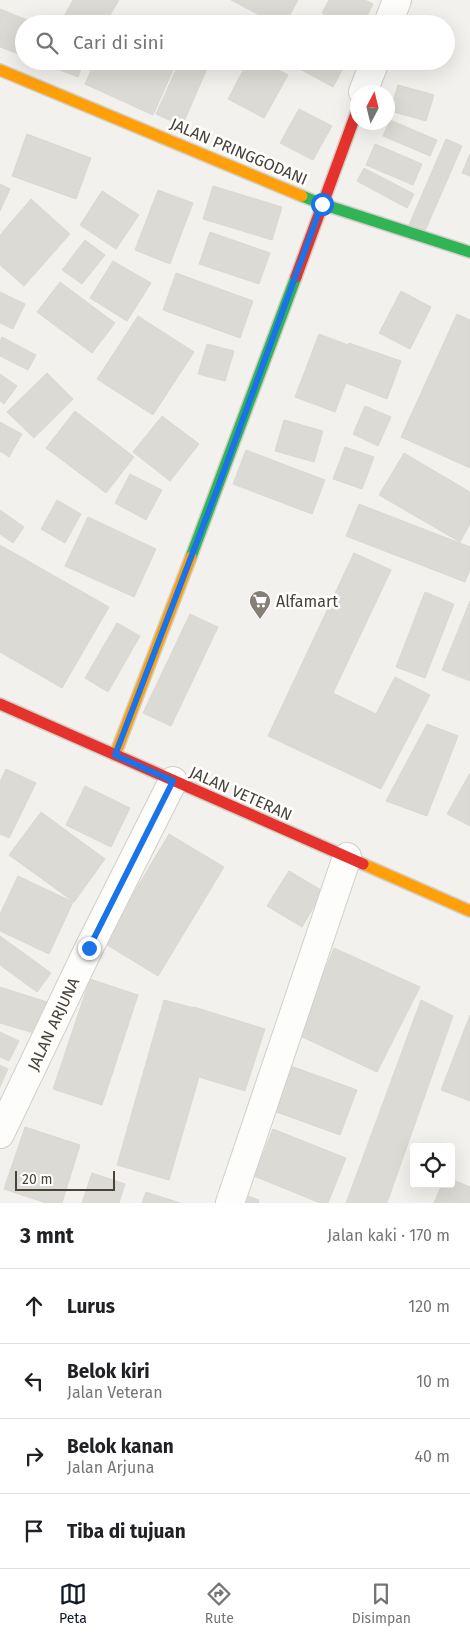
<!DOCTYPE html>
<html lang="id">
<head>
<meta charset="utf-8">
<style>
	body { margin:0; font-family:"Fira Sans",sans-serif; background:#f2f2f2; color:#202124 }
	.controls { position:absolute; right:15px; bottom:15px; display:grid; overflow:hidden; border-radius:5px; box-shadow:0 5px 20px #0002 }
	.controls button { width:45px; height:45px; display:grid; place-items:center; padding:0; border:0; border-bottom:1px solid #e0e0e0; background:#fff; color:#202124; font:25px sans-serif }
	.compass { position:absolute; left:350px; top:85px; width:45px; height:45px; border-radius:50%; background:#fff; box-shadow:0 5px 20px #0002; rotate:7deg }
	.scale { position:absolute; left:15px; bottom:12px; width:100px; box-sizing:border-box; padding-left:5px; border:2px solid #494338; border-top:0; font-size:14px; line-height:18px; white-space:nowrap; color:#494338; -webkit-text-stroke:4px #fff; paint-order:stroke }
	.stop { position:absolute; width:15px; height:15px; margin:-11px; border:4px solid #1a73e8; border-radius:50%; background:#fff }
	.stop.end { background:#1a73e8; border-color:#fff; box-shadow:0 1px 5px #0008 }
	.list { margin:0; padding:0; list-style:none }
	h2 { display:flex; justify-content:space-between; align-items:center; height:65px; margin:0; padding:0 20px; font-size:21px }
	h2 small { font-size:16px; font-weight:400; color:#757577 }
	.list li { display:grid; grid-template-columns:32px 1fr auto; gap:15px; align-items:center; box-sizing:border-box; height:75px; padding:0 20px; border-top:1px solid #e0e0e0 }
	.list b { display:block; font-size:19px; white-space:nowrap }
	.list p { margin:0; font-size:16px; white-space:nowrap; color:#757577 }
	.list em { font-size:16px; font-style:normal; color:#757577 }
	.icon { flex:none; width:28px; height:28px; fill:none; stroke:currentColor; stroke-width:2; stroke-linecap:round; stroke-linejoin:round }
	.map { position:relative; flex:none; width:470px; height:1203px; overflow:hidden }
	.search { position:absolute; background:#fff; box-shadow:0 5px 20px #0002; left:15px; right:15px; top:15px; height:55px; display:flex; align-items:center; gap:12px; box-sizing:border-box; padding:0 18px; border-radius:28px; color:#757577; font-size:19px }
	.sheet { height:365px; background:#fff }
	nav { display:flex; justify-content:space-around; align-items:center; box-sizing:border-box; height:70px; border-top:1px solid #e0e0e0; background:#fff; font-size:14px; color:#757577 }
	nav a { display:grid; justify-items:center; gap:2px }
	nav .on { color:#111827 }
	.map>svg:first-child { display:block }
</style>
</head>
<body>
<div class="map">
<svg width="470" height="1203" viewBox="0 0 470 1203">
	<rect width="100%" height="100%" fill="#f2f1ed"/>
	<path fill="#dcdad5" stroke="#dbd8d3" d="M 73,0 L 119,0 L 105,24 L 78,24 L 64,16 Z
		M 231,0 L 298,0 L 285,24 L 276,24 Z
		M 329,0 L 365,0 L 373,4 L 363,24 L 344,24 L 322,13 Z
		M 0,9 L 37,24 L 24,24 L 24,56 L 0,47 Z
		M 303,15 L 321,24 L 299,24 Z
		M 37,61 L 84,61 L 78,77 Z
		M 95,61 L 177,61 L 153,115 L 85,84 Z
		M 180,61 L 202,61 L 209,64 L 182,126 L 156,114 Z
		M 248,61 L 261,61 L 288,75 L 264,118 L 228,99 Z
		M 285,61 L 347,61 L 333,87 Z
		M 398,85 L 434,95 L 426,121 L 390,111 Z
		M 299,109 L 332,126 L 313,160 L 280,143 Z
		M 390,120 L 437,140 L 430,156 L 383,136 Z
		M 27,134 L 91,158 L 76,199 L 12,176 Z
		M 446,139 L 462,146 L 425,231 L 409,225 Z
		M 375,144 L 422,164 L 413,185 L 366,165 Z
		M 470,154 L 470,176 L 462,173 Z
		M 364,168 L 414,194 L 407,208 L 357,181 Z
		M 0,184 L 10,189 L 0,211 Z
		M 213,186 L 282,207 L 272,240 L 203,219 Z
		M 158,190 L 193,203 L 170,264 L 135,250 Z
		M 102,191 L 139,215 L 116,249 L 80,225 Z
		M 31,199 L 70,234 L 24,286 L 0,265 L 0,235 Z
		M 210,232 L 270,253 L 259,284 L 199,264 Z
		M 85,240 L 105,255 L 82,284 L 62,270 Z
		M 113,261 L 151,283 L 127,321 L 90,298 Z
		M 176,273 L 253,301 L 240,338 L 163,310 Z
		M 60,282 L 115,323 L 92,353 L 37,312 Z
		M 401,291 L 431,307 L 410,349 L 379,333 Z
		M 0,292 L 25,304 L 13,329 L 0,323 Z
		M 457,314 L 470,320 L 470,468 L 401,437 Z
		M 138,316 L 194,352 L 153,415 L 97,379 Z
		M 319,334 L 348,345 L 349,343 L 401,361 L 387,399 L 346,383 L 335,412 L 295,397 Z
		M 2,337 L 36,355 L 28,370 L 0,356 L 0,342 Z
		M 207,344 L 234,351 L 225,381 L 198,374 Z
		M 47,373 L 73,399 L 34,438 L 7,412 Z
		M 0,374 L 17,386 L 4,404 L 0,401 Z
		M 365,406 L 391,417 L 378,446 L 353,434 Z
		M 75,411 L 134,457 L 106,493 L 46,448 Z
		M 162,416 L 199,444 L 170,481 L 133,452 Z
		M 284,420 L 323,431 L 314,462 L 275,451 Z
		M 0,422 L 22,434 L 9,457 L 0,451 Z
		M 345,447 L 374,457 L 362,489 L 333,479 Z
		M 246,450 L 325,480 L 312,514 L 233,484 Z
		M 404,453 L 470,492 L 470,524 L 460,542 L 379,495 Z
		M 130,474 L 162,490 L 146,520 L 115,503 Z
		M 57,500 L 81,514 L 65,543 L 41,529 Z
		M 359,504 L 470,547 L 470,570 L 465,582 L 346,536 Z
		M 0,510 L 24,527 L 13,543 L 0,534 Z
		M 88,517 L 156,549 L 134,597 L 65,566 Z
		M 0,545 L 109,607 L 62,688 L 0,652 Z
		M 354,553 L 391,570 L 333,693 L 376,714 L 395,677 L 430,695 L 381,789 L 268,736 Z
		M 425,592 L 454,604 L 425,678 L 396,667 Z
		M 470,601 L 470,681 L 442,670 Z
		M 190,614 L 218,627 L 171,726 L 143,713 Z
		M 117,623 L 140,636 L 108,692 L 85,678 Z
		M 427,724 L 458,736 L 427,816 L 386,801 Z
		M 6,769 L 36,783 L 9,838 L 0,834 L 0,782 Z
		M 470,773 L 470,826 L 447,814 Z
		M 85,786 L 130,808 L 111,847 L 66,825 Z
		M 41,812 L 105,859 L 74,902 L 9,855 Z
		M 169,834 L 224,867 L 158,976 L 104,943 Z
		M 289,871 L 323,891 L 302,927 L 267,906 Z
		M 18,876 L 73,902 L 49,954 L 0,931 L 0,914 Z
		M 0,936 L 51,973 L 37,992 L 0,965 Z
		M 334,948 L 420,987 L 377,1072 L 298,1035 Z
		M 90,979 L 138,995 L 102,1105 L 53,1089 Z
		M 0,987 L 47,1002 L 37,1034 L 0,1023 Z
		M 164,1000 L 194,1008 L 194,1007 L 265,1029 L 245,1091 L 199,1077 L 169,1180 L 117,1165 Z
		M 421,1000 L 453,1016 L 387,1203 L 346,1203 Z
		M 470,1015 L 470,1101 L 441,1090 Z
		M 0,1032 L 19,1041 L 9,1061 L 0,1057 Z
		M 0,1065 L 8,1069 L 0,1087 Z
		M 288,1065 L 357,1090 L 340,1135 L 271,1110 Z
		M 25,1127 L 80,1145 L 62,1203 L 46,1203 L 4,1189 Z
		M 273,1129 L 346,1158 L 328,1203 L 320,1203 L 254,1176 Z
		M 92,1173 L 125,1184 L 119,1203 L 82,1203 Z
		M 451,1179 L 470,1187 L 470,1203 L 434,1203 L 442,1184 L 451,1184 Z
		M 146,1192 L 180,1203 L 142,1203 Z
		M 242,1194 L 259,1200 L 258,1203 L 239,1203 Z"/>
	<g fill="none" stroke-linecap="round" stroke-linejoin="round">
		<g stroke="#d0cfcb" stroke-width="30">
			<path id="street" d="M 388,24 L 397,0
				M 363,92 L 375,61
				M 0,1134 L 89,948 L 173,781
				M 230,1203 L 347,857"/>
		</g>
		<g stroke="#d2cec4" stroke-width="14">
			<path id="fast" d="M 302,196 L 322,204 L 470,252
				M 191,557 L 296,277"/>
		</g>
		<g stroke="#d2cec4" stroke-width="14">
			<path id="slow" d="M 0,70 L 302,196
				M 115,755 L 191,557
				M 363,864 L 470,911"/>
		</g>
		<g stroke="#d2cec4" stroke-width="14">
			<path id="jam" d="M 296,277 L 358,108
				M 0,704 L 363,864"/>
		</g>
		<use href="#street" stroke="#fdfdfc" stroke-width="28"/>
		<use href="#fast" stroke="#30b455" stroke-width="11"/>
		<use href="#slow" stroke="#ff9f0a" stroke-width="11"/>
		<use href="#jam" stroke="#e5322d" stroke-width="11"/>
	</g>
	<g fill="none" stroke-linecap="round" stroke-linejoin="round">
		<path stroke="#1a73e8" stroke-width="6" d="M 89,948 L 173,781 L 115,755 L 218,487 L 322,204"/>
	</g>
	<defs>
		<g id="supermarket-pin" transform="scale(1.125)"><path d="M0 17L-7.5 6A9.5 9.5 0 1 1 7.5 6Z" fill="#848077" stroke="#fff"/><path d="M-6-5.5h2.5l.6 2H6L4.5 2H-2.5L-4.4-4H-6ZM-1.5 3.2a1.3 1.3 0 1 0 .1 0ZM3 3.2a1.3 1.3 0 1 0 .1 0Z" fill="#fff"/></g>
	</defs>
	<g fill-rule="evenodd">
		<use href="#supermarket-pin" x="260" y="601"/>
	</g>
	<g text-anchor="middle" stroke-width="5" stroke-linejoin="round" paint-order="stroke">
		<g font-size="16" fill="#494338" stroke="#fff">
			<text transform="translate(239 151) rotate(23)" y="6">JALAN PRINGGODANI</text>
			<text transform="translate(241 793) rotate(24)" y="6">JALAN VETERAN</text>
			<text transform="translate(53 1024) rotate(-65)" y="6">JALAN ARJUNA</text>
		</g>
		<g font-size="16" fill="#494338" stroke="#fff" text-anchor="start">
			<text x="276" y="607">Alfamart</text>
		</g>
	</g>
</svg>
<div class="controls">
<button><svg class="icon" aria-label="locate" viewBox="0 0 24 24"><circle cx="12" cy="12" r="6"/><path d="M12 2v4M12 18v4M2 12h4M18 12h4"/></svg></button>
</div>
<svg class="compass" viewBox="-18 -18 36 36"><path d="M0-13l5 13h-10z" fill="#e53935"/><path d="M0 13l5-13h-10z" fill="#757577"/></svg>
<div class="scale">20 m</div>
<div class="stop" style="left:322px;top:204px"></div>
<div class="stop end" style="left:89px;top:948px"></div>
<div class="search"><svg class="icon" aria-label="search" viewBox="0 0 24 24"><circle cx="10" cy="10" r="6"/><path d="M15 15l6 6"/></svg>Cari di sini</div>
</div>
<section class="sheet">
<h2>3 mnt<small>Jalan kaki · 170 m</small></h2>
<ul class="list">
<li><svg class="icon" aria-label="ahead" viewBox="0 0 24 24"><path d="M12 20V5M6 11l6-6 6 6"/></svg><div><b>Lurus</b></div><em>120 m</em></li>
<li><svg class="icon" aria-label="left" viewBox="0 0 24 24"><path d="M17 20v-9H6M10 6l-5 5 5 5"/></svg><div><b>Belok kiri</b><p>Jalan Veteran</p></div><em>10 m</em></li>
<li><svg class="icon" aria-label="right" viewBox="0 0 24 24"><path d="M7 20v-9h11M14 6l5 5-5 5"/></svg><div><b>Belok kanan</b><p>Jalan Arjuna</p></div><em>40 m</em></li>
<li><svg class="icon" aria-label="arrive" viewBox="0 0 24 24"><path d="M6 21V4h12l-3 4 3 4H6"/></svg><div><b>Tiba di tujuan</b></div></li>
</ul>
</section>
<nav>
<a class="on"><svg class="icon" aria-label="map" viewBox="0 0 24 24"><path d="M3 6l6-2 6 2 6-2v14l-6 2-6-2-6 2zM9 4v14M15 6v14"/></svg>Peta</a>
<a><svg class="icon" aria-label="directions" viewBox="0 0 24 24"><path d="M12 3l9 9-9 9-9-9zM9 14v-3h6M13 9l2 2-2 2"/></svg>Rute</a>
<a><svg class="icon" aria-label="saved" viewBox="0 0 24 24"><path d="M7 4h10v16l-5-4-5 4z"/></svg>Disimpan</a>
</nav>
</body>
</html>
